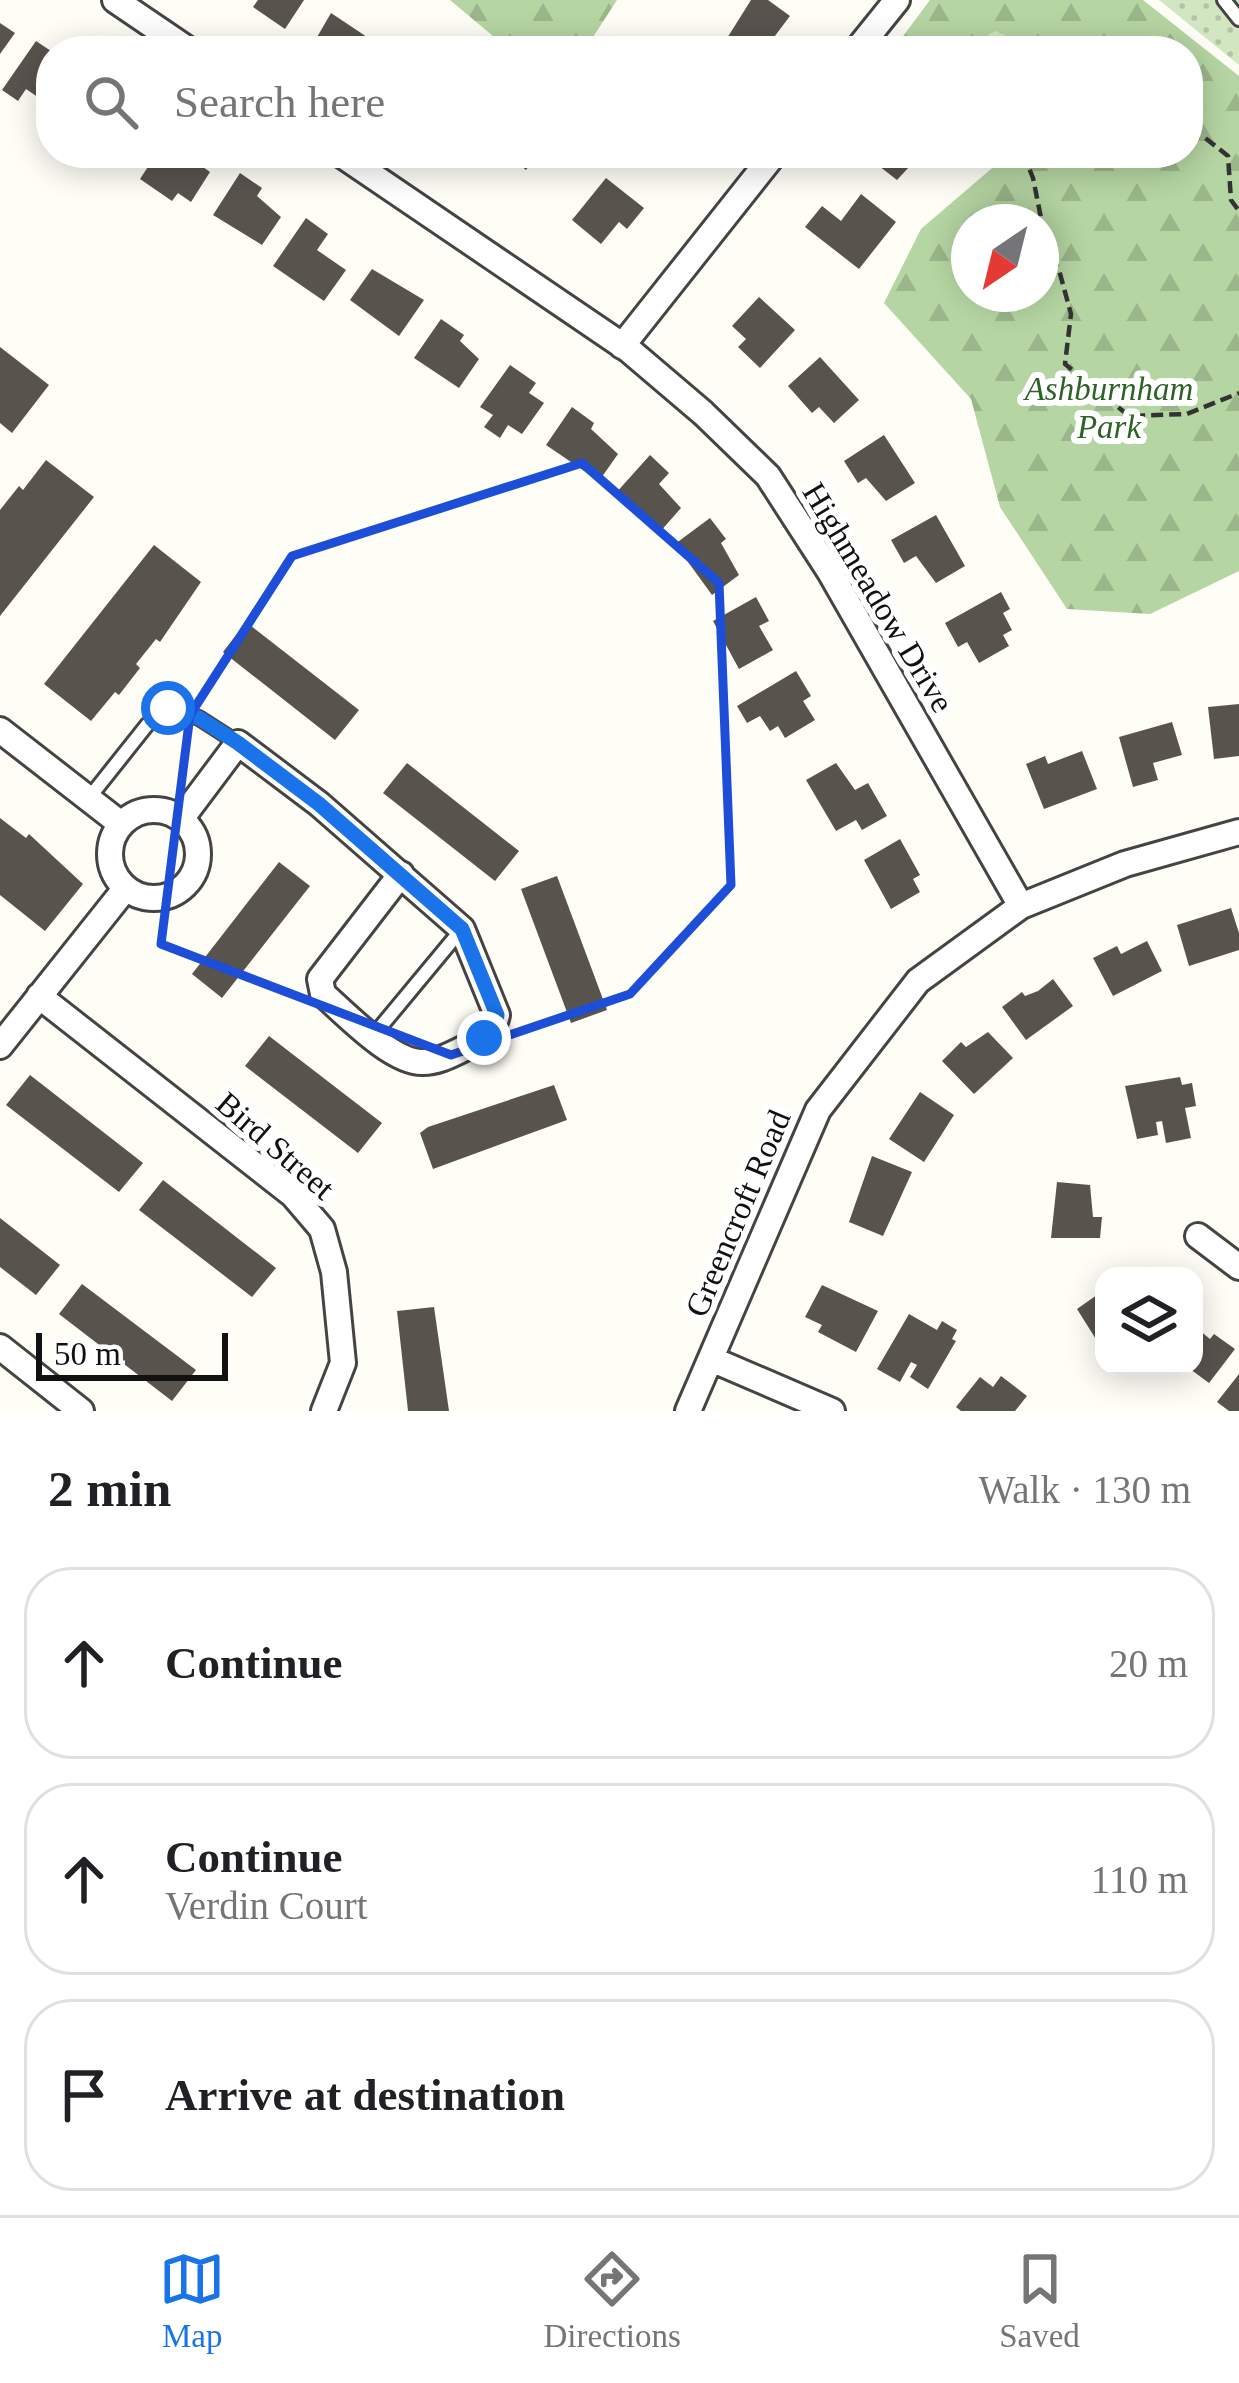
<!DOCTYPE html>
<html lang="en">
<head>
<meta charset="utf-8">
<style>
	body { margin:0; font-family:Georgia,serif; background:#f2f2f2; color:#202124 }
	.controls { position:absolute; right:36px; bottom:36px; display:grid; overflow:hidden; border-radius:24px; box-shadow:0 6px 30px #0003 }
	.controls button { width:108px; height:108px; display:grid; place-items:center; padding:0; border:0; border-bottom:3px solid #e0e0e0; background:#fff; color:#202124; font:60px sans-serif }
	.compass { position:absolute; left:951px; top:204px; width:108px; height:108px; border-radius:50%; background:#fff; box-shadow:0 6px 30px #0003; rotate:215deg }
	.scale { position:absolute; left:36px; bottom:30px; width:192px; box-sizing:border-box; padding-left:12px; border:6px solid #111; border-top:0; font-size:33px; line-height:42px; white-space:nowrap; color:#111; -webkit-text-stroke:9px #fff; paint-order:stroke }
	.stop { position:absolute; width:36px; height:36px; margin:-27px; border:9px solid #1a73e8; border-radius:50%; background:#fff }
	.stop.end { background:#1a73e8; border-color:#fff; box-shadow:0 3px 12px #0008 }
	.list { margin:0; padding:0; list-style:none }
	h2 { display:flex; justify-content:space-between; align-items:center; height:156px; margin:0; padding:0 48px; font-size:51px }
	h2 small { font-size:39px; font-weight:400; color:#757577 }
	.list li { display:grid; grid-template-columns:78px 1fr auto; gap:36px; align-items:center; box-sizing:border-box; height:192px; margin:0 24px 24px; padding:0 24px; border:3px solid #e0e0e0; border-radius:48px }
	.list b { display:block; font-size:45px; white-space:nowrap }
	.list p { margin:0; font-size:39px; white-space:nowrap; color:#757577 }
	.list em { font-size:39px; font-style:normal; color:#757577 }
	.icon { flex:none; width:66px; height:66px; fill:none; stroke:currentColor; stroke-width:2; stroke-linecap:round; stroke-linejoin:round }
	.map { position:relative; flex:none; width:1239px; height:1411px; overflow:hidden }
	.search { position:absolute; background:#fff; box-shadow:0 6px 30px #0003; left:36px; right:36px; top:36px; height:132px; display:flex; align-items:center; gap:30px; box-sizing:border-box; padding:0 42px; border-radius:48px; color:#757577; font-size:45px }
	.sheet { height:804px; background:#fff }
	nav { display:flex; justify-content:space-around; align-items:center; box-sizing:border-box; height:168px; border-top:3px solid #e0e0e0; background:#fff; font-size:33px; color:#757577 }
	nav a { display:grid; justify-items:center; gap:6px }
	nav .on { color:#1a73e8 }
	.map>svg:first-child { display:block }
</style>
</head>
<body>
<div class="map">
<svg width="1239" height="1411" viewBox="0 0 1239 1411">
	<defs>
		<pattern id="forest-firs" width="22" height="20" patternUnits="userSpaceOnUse" patternTransform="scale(3)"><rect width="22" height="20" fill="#b5d5a2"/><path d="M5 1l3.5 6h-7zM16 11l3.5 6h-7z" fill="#9bb68a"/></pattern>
		<pattern id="park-dots" width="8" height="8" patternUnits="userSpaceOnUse" patternTransform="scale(3)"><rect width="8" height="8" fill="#d2e6c2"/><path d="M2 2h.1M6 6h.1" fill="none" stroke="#b3c4a6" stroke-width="1.8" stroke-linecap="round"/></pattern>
	</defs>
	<rect width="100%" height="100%" fill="#fefdf6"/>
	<path fill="url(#forest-firs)" fill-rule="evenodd" d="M 450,0 L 617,0 L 584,51 L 511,51 Z
		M 930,0 L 1143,0 L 1239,76 L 1239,571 L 1150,614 L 1067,609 L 1000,507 L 971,399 L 884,303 L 921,229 L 998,163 L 986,153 L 1188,153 L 1188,51 L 892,51 ZM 969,222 L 1041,222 L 1041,294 L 969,294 Z"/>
	<path fill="url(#park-dots)" d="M 1159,0 L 1239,0 L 1239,65 Z
		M 995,31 L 1013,39 L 1020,51 L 977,51 L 985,37 Z"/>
	<path fill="#59534e" d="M 258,0 L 304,0 L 285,29 L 253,7 Z
		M 751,0 L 768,0 L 790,16 L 765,49 L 759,44 L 754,51 L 719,51 Z
		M 331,13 L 388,51 L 309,51 Z
		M 0,23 L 15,33 L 0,54 Z
		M 36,41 L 51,51 L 51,106 L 26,89 L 18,101 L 2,90 Z
		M 96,153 L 126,153 L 116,168 Z
		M 157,153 L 192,153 L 189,157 L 210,172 L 191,202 L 178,193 L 172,201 L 140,179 Z
		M 466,153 L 498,153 L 487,168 Z
		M 505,153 L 538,153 L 526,170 Z
		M 874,153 L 922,153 L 897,180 L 870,159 Z
		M 240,173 L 262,188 L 257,196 L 281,217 L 262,245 L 213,215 Z
		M 606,178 L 644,208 L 627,229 L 619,222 L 601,244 L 572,220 Z
		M 861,194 L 896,222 L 859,269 L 805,227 L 822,206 L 841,221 Z
		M 306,218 L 328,234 L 317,250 L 346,270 L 324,301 L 273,266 Z
		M 372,269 L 424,300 L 399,336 L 350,300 Z
		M 759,297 L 795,330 L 760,368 L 738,347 L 746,339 L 732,326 Z
		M 441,319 L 464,335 L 460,341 L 479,359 L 459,388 L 414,358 Z
		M 0,347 L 49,385 L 12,433 L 0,423 Z
		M 820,357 L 859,400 L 834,423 L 819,407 L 812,413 L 788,386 Z
		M 510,365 L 536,383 L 529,393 L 544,403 L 522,434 L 508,425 L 500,438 L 484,427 L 493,415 L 480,407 Z
		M 572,407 L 594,423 L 591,429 L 618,454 L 599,481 L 546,445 Z
		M 884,435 L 915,483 L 886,501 L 866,478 L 858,483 L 844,461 Z
		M 650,455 L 669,473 L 659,484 L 681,508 L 659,533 L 615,494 Z
		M 46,460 L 94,497 L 0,616 L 0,510 L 19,486 L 23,490 Z
		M 936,515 L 965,566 L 936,583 L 916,556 L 904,563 L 891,540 Z
		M 710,518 L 726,539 L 721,543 L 739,575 L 712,595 L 675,544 Z
		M 154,545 L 201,582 L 160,642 L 156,639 L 136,664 L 140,668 L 119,695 L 115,692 L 91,721 L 44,684 Z
		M 1001,592 L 1010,609 L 1003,613 L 1012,630 L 1003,635 L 1009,646 L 979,663 L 967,642 L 958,647 L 945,623 Z
		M 756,597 L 769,621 L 759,626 L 773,650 L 739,669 L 713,621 Z
		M 246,622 L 359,710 L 335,740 L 223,652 Z
		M 796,671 L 811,696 L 803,701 L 815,720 L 785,738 L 778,726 L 770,731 L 760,716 L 747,723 L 737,706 Z
		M 1239,704 L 1239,756 L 1214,759 L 1208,707 Z
		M 1172,722 L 1182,755 L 1153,763 L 1158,780 L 1133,787 L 1119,737 Z
		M 1082,751 L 1097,789 L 1044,809 L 1026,764 L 1045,756 L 1048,764 Z
		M 407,763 L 519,851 L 495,881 L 383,793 Z
		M 836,763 L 855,790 L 868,783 L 887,816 L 862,830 L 856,820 L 836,831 L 806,780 Z
		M 0,818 L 26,838 L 29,834 L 83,884 L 45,931 L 0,895 Z
		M 900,839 L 920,875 L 913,879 L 920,892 L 891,909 L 864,860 Z
		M 279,862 L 310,886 L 222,998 L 192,974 Z
		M 557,876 L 607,1010 L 571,1023 L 521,889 Z
		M 1231,908 L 1239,933 L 1239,950 L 1189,966 L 1177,925 Z
		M 1147,941 L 1162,971 L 1113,996 L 1093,958 L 1117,946 L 1121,954 Z
		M 1053,979 L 1073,1006 L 1026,1040 L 1002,1007 L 1022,992 L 1025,996 L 1038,991 Z
		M 988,1032 L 1013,1058 L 974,1094 L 942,1061 L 961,1042 L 966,1047 Z
		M 269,1036 L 382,1123 L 358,1153 L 245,1066 Z
		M 30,1075 L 143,1163 L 119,1192 L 6,1105 Z
		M 1180,1077 L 1182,1085 L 1192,1083 L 1196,1106 L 1185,1108 L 1191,1138 L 1166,1143 L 1162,1121 L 1156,1122 L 1158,1135 L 1137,1139 L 1125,1086 Z
		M 554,1085 L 567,1120 L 433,1169 L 420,1133 L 428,1127 Z
		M 920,1092 L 954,1115 L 924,1162 L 889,1139 Z
		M 872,1156 L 912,1172 L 883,1236 L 849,1222 Z
		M 163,1180 L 276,1268 L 252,1297 L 139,1210 Z
		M 1057,1182 L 1090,1185 L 1093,1217 L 1102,1217 L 1100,1238 L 1051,1238 Z
		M 0,1218 L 60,1265 L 36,1295 L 0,1267 Z
		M 82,1284 L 196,1370 L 172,1401 L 59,1314 Z
		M 822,1285 L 878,1311 L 856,1352 L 818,1332 L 822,1325 L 805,1317 Z
		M 1104,1290 L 1104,1352 L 1077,1309 Z
		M 434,1307 L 449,1411 L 408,1411 L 397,1311 Z
		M 909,1314 L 937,1330 L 942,1321 L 957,1330 L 952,1339 L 956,1341 L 928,1389 L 910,1377 L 917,1365 L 911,1362 L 900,1382 L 877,1369 Z
		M 1194,1326 L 1210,1339 L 1214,1334 L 1235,1349 L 1209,1383 L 1186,1366 L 1194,1366 Z
		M 1239,1374 L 1239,1411 L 1229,1411 L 1217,1402 Z
		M 1001,1376 L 1027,1396 L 1015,1411 L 961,1411 L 956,1407 L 980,1377 L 993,1387 Z"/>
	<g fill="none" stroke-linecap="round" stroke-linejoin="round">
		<g stroke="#444" stroke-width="18">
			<path id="service" d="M 1224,0 L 1239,19
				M 89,798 L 147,725 L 168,708 L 199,718 L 238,743
				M 373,1036 L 461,930"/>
		</g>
		<g stroke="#444" stroke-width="30">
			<path id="minor" d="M 115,0 L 190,51
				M 856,51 L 897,0
				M 339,153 L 629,350 L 703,413 L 768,476 L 830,572 L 1021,906
				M 622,346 L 775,153
				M 0,730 L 121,824
				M110 854a44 44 0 1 1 88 0a44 44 0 1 1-88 0Z
				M 181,819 L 238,743 L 319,804 L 462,929 L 497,1015 C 493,1033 483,1038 467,1047 C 452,1054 439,1062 423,1062 C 392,1063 346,1014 323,994 L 320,979 L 401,874
				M 39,996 L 293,1195 L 322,1229 L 334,1272 L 343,1363 L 324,1411
				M 0,1046 L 125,889
				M 1198,1236 L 1239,1267
				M 0,1347 L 81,1411
				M 711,1359 L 832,1411
				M 688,1411 L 818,1110 L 918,981 L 1021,906 L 1125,864 L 1239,832"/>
		</g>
		<path stroke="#333" stroke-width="4.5" stroke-dasharray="12 6" stroke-linecap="butt" d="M 1188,135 L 1204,137 L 1228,156 L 1231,200 L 1239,211
			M 1023,153 L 1033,178 L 1047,248 L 1059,270 L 1071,314 L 1065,364 L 1129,416 L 1187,414 L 1239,393"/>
		<use href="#service" stroke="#fff" stroke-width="12"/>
		<use href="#minor" stroke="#fff" stroke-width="24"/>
	</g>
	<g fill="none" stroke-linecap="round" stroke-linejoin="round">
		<path stroke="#1a73e8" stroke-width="15" d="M 168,708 L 199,718 L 238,743 L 319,804 L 462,929 L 497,1015 L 494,1028 L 484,1038"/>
	</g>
	<path fill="none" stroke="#1d4ed8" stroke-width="9" stroke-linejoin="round" d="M 582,463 L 719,583 L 731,885 L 630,994 L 451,1055 L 161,944 L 190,715 L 292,556 Z"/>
	<g text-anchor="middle" stroke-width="12" stroke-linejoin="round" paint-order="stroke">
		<g font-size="33" font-style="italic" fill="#2e6327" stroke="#fff">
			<text x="1109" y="400">Ashburnham<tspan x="1109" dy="38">Park</tspan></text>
		</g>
		<g font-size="33" fill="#111" stroke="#fff">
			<text transform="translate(879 597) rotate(59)" y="12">Highmeadow Drive</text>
			<text transform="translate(276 1145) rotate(41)" y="12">Bird Street</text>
			<text transform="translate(737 1213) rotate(-67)" y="12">Greencroft Road</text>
		</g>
	</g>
</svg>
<div class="controls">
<button><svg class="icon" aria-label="layers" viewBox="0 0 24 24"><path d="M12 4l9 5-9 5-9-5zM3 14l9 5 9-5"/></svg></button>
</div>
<svg class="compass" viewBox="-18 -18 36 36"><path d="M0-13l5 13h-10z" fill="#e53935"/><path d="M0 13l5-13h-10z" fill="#757577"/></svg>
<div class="scale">50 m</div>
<div class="stop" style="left:168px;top:708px"></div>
<div class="stop end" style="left:484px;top:1038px"></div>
<div class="search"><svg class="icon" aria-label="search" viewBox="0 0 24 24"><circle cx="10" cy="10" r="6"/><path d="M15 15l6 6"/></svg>Search here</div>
</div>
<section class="sheet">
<h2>2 min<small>Walk · 130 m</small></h2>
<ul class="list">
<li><svg class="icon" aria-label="ahead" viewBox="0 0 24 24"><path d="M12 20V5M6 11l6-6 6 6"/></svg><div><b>Continue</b></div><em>20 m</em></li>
<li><svg class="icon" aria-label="ahead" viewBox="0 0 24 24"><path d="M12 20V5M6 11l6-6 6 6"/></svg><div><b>Continue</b><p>Verdin Court</p></div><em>110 m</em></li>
<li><svg class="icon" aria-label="arrive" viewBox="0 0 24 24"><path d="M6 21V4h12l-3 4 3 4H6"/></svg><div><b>Arrive at destination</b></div></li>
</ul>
</section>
<nav>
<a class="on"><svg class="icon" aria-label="map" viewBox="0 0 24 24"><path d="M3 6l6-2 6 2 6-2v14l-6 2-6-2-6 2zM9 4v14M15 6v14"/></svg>Map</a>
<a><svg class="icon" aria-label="directions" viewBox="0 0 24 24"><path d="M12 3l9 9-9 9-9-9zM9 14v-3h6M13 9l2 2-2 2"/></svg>Directions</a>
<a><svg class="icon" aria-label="saved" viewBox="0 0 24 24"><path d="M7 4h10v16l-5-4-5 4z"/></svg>Saved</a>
</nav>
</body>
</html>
